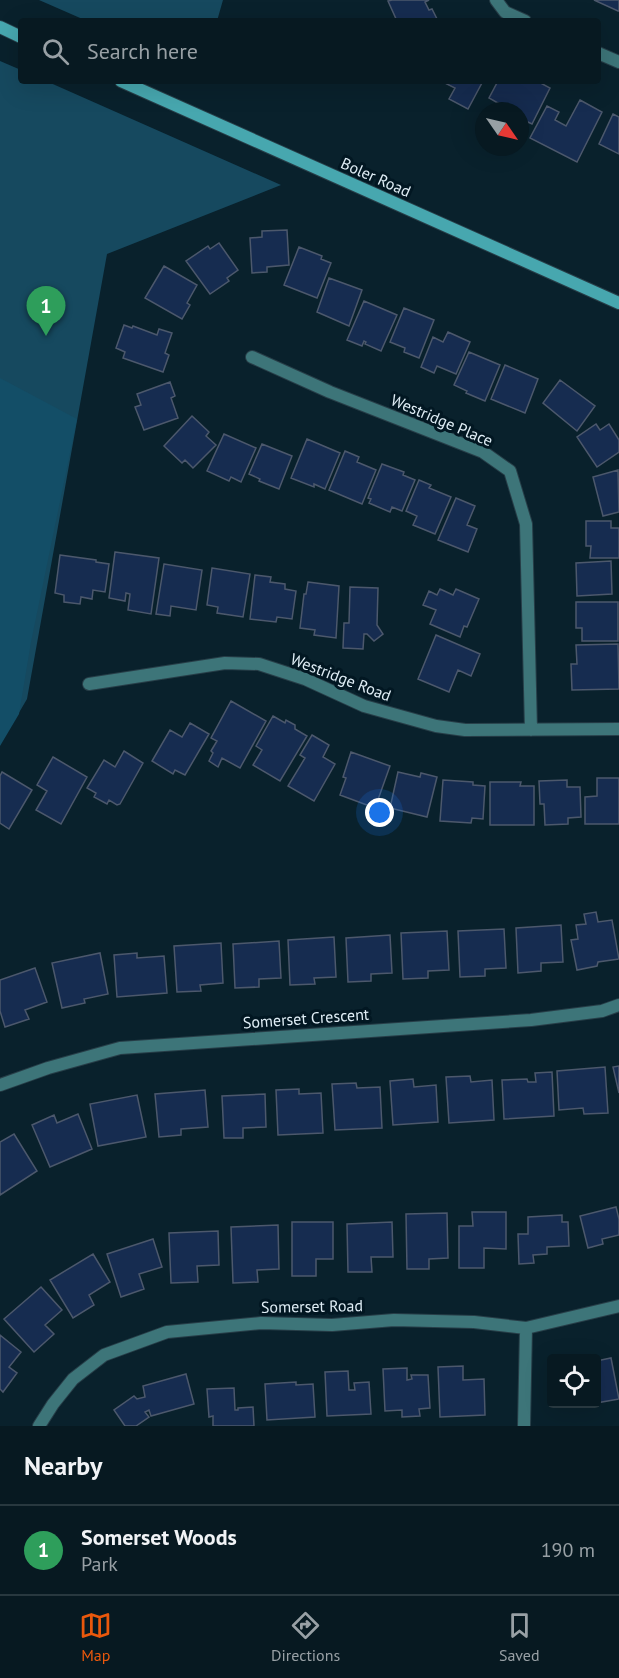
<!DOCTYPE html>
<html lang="en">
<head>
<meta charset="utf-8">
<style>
	body { margin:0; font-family:"PT Sans",sans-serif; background:#10222a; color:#f1f3f6 }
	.controls { position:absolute; right:18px; bottom:18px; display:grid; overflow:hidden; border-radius:6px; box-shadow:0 6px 24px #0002 }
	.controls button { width:54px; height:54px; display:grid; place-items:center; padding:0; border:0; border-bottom:2px solid #28383f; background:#071921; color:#f1f3f6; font:30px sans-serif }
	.compass { position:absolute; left:475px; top:102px; width:54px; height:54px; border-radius:50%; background:#071921; box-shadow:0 6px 24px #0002; rotate:124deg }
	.you { position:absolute; left:380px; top:813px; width:21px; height:21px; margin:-15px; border:4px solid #fff; border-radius:50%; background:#1a73e8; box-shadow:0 0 0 9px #1a73e833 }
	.badge { display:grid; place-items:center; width:39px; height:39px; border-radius:50%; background:#ea580c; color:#fff; font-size:20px; font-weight:700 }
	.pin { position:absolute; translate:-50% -50px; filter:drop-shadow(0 2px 3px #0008) }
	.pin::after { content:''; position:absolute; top:32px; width:21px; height:18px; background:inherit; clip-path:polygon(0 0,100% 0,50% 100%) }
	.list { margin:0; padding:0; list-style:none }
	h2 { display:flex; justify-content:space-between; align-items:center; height:78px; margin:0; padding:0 24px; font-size:26px }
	h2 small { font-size:20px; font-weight:400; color:#98a0a5 }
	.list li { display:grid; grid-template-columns:39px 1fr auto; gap:18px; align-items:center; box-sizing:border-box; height:90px; padding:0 24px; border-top:2px solid #28383f }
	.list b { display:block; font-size:22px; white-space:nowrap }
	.list p { margin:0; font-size:20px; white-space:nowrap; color:#98a0a5 }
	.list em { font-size:20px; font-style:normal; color:#98a0a5 }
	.icon { flex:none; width:33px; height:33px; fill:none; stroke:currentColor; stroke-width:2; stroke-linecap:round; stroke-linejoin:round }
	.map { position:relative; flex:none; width:619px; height:1426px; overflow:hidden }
	.search { position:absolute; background:#071921; box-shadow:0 6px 24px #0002; left:18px; right:18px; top:18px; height:66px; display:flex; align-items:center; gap:15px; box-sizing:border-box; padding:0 21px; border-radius:6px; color:#98a0a5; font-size:22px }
	.sheet { height:168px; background:#071921 }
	nav { display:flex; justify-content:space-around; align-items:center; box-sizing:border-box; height:84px; border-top:2px solid #28383f; background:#071921; font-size:16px; color:#98a0a5 }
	nav a { display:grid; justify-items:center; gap:3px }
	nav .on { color:#ea580c }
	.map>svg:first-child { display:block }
</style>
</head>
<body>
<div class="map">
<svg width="619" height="1426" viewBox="0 0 619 1426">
	<rect width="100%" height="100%" fill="#09212c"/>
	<path fill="#16495f" d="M 39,0 L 223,0 L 217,21 L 87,21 Z
		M 0,61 L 21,70 L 21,81 L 46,81 L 281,185 L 107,254 L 27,699 L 0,745 Z"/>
	<path fill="#134e67" d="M 0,378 L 77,419 L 31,642 L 19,714 L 0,746 Z"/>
	<path fill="#162c50" stroke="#4c586c" stroke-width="1.5" d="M 392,0 L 429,0 L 425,2 L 429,10 L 432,9 L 438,21 L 397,21 L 388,1 Z
		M 594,0 L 619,0 L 619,11 L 618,11 Z
		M 441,81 L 483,81 L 468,109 L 449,99 L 455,88 Z
		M 498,81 L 537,81 L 550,88 L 532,124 L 528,122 L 524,132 L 520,130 L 520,111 L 512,111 L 489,98 Z
		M 580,100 L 602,112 L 577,162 L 530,138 L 547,106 L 559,112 L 555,120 L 566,126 Z
		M 613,114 L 619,117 L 619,154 L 599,144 Z
		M 287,230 L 289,265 L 267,267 L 267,272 L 252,273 L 250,238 L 262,237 L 262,231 Z
		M 219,243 L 238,270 L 227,278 L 229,281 L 210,294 L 186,261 L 208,246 L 210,249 Z
		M 299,247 L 322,256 L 321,259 L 331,263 L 317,298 L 284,285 Z
		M 164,266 L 197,285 L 187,303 L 190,305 L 182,319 L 145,298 Z
		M 329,278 L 362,290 L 349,326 L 317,312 Z
		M 364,301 L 397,315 L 381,351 L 365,344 L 366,342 L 364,341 L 362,346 L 347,340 Z
		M 404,308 L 434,320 L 419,358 L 404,352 L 405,348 L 390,342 Z
		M 124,325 L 132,328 L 133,326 L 157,335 L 159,329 L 172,333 L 165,353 L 169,355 L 163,372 L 123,358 L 125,352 L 116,348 Z
		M 448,332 L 470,342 L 456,374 L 437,366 L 434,373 L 421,367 L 433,337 L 443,342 Z
		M 469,352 L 500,365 L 485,401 L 466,393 L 467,391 L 454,385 Z
		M 505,365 L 538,379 L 525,413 L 491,399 Z
		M 560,380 L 595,406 L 577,431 L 543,403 Z
		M 170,382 L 175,396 L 171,398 L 178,418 L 144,430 L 135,407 L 141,405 L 137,394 Z
		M 192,416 L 209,432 L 206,436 L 216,445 L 193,468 L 185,460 L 182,463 L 164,446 Z
		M 596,424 L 600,430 L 609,424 L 619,440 L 619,452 L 597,467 L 577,437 Z
		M 224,434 L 256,448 L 241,482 L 231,477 L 229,481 L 207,471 Z
		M 307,439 L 340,453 L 325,489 L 314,484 L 314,487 L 291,478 Z
		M 262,444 L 292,456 L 279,489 L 259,481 L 260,479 L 249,474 Z
		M 345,451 L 359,457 L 357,462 L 376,470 L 362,504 L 329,490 Z
		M 382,464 L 404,472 L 403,475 L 415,480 L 402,511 L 392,507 L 390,512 L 369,503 L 371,499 L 368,498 Z
		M 618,470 L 619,512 L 603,516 L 593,477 Z
		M 419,480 L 431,485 L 429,488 L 451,497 L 435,534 L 413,525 L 417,516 L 406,511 Z
		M 456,498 L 475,506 L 467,525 L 477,529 L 468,552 L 438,540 Z
		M 586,521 L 611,521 L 611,528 L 619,528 L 619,558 L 590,558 L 591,546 L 586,546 Z
		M 115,552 L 159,558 L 151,614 L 128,610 L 130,594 L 126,593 L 125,601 L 109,598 Z
		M 60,555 L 96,560 L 96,562 L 109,564 L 105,592 L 93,590 L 92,599 L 81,597 L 80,604 L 64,602 L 64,595 L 55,593 Z
		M 611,561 L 612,594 L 577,596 L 576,563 Z
		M 164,564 L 202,570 L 196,610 L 171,606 L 170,616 L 156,614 Z
		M 212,568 L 250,574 L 243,617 L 217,613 L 218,607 L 207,605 Z
		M 255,575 L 271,577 L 270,582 L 285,584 L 285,589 L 296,591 L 292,619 L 277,617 L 276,622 L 250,619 Z
		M 308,582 L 339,586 L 336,638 L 314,635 L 315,630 L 300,628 L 304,594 L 306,594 Z
		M 350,587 L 378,588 L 377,625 L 383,634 L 374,641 L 367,634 L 364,634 L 363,649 L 343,648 L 344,623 L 349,623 Z
		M 440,589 L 453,595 L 456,589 L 479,599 L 467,627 L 464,626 L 460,637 L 430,624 L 436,610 L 423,605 L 429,591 L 437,595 Z
		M 576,602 L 618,602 L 618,641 L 582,641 L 582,628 L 576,628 Z
		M 436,635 L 480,654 L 471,676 L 458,670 L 449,692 L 418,679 Z
		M 618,644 L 619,689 L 572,690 L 571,664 L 577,664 L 576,645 Z
		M 231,701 L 266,721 L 240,768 L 222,758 L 218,767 L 209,761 L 213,753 L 211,751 L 217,741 L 211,738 Z
		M 273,716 L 285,723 L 286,720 L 295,725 L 295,729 L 307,736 L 280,781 L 253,765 L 262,750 L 256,746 Z
		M 190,723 L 209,734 L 185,775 L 175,770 L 173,774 L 152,761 L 170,730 L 182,737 Z
		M 312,735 L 329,745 L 323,757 L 335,764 L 314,801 L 288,786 L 305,758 L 300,755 Z
		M 124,751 L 143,763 L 120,804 L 117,805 L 109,800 L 107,804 L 94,797 L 96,793 L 87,788 L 104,760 L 115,767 Z
		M 351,752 L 390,766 L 375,808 L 340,795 L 346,778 L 343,777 Z
		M 53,757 L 87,777 L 61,824 L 36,810 L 47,791 L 37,785 Z
		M 2,772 L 32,790 L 9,829 L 0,823 L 0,776 Z
		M 398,772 L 420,777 L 421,773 L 437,777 L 427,817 L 390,808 Z
		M 597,778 L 619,778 L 619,824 L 585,824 L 585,797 L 597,796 Z
		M 443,780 L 473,782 L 473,785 L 485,786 L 483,819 L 472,818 L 471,823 L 440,821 Z
		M 567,780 L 567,787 L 580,787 L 581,817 L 568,818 L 568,824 L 545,825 L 544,804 L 540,804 L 539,781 Z
		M 490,782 L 521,782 L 520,786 L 534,786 L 534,825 L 490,825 Z
		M 596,912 L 598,922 L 612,920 L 619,959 L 598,962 L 597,966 L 577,970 L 571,940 L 578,939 L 576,925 L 586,924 L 584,914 Z
		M 561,925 L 563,962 L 541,963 L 541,971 L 518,973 L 516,928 Z
		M 504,929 L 506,968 L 485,969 L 485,976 L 460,977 L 458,931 Z
		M 447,931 L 449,970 L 428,971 L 428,978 L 403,979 L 401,933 Z
		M 390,935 L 392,973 L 371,974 L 371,981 L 348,982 L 346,938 Z
		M 334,937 L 336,977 L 314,978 L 315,984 L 290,985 L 288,940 Z
		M 279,941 L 281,978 L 259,979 L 259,987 L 235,988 L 233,944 Z
		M 221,943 L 223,983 L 200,985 L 201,991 L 177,992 L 174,946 Z
		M 100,953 L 108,994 L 84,999 L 85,1003 L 62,1008 L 52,963 Z
		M 137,953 L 137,958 L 164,956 L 167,993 L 117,997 L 114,955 Z
		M 35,968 L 47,1002 L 25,1010 L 29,1019 L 5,1027 L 0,1011 L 0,980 Z
		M 619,1066 L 619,1093 L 613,1067 Z
		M 605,1067 L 608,1113 L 584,1114 L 583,1108 L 559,1110 L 557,1071 Z
		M 552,1072 L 554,1116 L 504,1119 L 502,1080 L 527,1079 L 528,1082 L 536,1082 L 535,1073 Z
		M 470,1076 L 471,1082 L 492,1080 L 494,1120 L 449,1123 L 446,1077 Z
		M 413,1079 L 414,1087 L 436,1085 L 438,1122 L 393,1125 L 390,1081 Z
		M 356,1083 L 357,1088 L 380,1087 L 382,1128 L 335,1130 L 332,1084 Z
		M 299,1089 L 299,1094 L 321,1093 L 323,1133 L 278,1135 L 276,1090 Z
		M 205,1090 L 208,1127 L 181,1129 L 181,1135 L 159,1137 L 155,1094 Z
		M 265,1094 L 266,1127 L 243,1128 L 243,1138 L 224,1138 L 222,1096 Z
		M 137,1095 L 146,1137 L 98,1146 L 90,1104 Z
		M 78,1114 L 92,1149 L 50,1167 L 32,1125 L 54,1115 L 57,1123 Z
		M 14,1134 L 37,1171 L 0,1195 L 0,1142 Z
		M 616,1207 L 619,1219 L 619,1235 L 602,1239 L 603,1244 L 588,1248 L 580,1216 Z
		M 472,1212 L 506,1212 L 506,1249 L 484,1248 L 484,1268 L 459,1268 L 459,1226 L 473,1226 Z
		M 447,1213 L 448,1258 L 429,1259 L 429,1269 L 407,1269 L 406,1214 Z
		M 562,1215 L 562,1222 L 568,1222 L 569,1246 L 547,1247 L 547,1254 L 533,1255 L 534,1263 L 519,1264 L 518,1234 L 528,1234 L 528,1217 Z
		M 292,1222 L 333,1222 L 333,1259 L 316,1259 L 316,1276 L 292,1276 Z
		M 392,1222 L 393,1257 L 371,1257 L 372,1272 L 348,1272 L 347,1224 Z
		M 278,1225 L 279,1269 L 257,1270 L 258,1282 L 233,1283 L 231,1227 Z
		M 218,1231 L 219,1265 L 197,1266 L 198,1282 L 171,1283 L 169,1233 Z
		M 153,1239 L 162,1267 L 139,1274 L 144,1289 L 121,1297 L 107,1254 Z
		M 93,1254 L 110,1282 L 89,1295 L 94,1305 L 73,1318 L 50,1280 Z
		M 41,1287 L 62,1310 L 45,1325 L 54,1334 L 34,1352 L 4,1319 Z
		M 0,1335 L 21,1352 L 9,1367 L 17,1373 L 3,1392 L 0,1389 Z
		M 611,1358 L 619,1399 L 596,1403 L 596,1361 Z
		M 463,1366 L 463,1380 L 484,1379 L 485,1415 L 440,1417 L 438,1367 Z
		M 407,1368 L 407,1380 L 412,1379 L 411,1375 L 428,1375 L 430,1408 L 419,1409 L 420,1416 L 402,1417 L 402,1410 L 385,1411 L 383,1369 Z
		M 348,1371 L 349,1390 L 355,1390 L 354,1383 L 369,1382 L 371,1414 L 327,1416 L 325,1372 Z
		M 186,1374 L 194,1404 L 151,1416 L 149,1410 L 145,1412 L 149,1417 L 136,1426 L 125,1426 L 114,1410 L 134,1396 L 137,1399 L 145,1397 L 143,1386 Z
		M 296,1382 L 296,1385 L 313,1384 L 315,1417 L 267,1420 L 265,1384 Z
		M 234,1388 L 235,1410 L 238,1410 L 238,1408 L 253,1407 L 254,1426 L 213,1426 L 213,1416 L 209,1417 L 207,1389 Z"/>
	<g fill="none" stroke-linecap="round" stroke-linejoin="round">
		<g stroke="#273e48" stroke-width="14">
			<path id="street" d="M 496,0 L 505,12 L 525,21
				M 598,53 L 619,62
				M 252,357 L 330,392 L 483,452 L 510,471 L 526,524 L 531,730
				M 89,684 L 225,663 L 259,664 L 305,679 L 364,706 L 436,726 L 465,730 L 619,729
				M 0,1085 L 48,1068 L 120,1048 L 531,1020 L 602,1011 L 619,1005
				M 39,1426 L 53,1404 L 73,1379 L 104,1355 L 167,1332 L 261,1323 L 332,1325 L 394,1320 L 474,1322 L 526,1328 L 619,1306
				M 524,1426 L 526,1328"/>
		</g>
		<g stroke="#273e48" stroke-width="14">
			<path id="secondary" d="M 0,27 L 21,37
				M 121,81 L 619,303"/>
		</g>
		<use href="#street" stroke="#3d7579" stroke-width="12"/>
		<use href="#secondary" stroke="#47a7af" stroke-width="12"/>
	</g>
	<g text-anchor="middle" stroke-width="6" stroke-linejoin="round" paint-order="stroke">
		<g font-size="16" fill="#dfedf5" stroke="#021722">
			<text transform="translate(376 177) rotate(24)" y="6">Boler Road</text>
			<text transform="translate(442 420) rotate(23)" y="6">Westridge Place</text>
			<text transform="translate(341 677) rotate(21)" y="6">Westridge Road</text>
			<text transform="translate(306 1018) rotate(-4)" y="6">Somerset Crescent</text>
			<text transform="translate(312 1306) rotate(-1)" y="6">Somerset Road</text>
		</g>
	</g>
</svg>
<div class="controls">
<button><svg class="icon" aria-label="locate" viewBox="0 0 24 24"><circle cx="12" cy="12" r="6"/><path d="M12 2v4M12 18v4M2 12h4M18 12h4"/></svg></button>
</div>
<svg class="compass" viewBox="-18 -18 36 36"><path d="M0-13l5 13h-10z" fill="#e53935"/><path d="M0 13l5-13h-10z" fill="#98a0a5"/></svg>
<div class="you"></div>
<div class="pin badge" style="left:46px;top:336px;background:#2e9e5b">1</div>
<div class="search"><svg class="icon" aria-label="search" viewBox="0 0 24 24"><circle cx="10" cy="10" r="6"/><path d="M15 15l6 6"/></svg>Search here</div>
</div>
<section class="sheet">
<h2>Nearby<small></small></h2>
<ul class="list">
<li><span class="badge" style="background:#2e9e5b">1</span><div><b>Somerset Woods</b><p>Park</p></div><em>190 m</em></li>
</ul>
</section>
<nav>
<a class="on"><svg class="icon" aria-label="map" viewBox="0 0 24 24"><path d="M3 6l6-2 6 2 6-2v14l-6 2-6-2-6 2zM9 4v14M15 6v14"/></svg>Map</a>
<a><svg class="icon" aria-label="directions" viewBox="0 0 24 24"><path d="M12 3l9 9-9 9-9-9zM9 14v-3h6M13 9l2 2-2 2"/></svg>Directions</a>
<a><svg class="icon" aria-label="saved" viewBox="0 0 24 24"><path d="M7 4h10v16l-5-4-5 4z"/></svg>Saved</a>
</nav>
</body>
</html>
